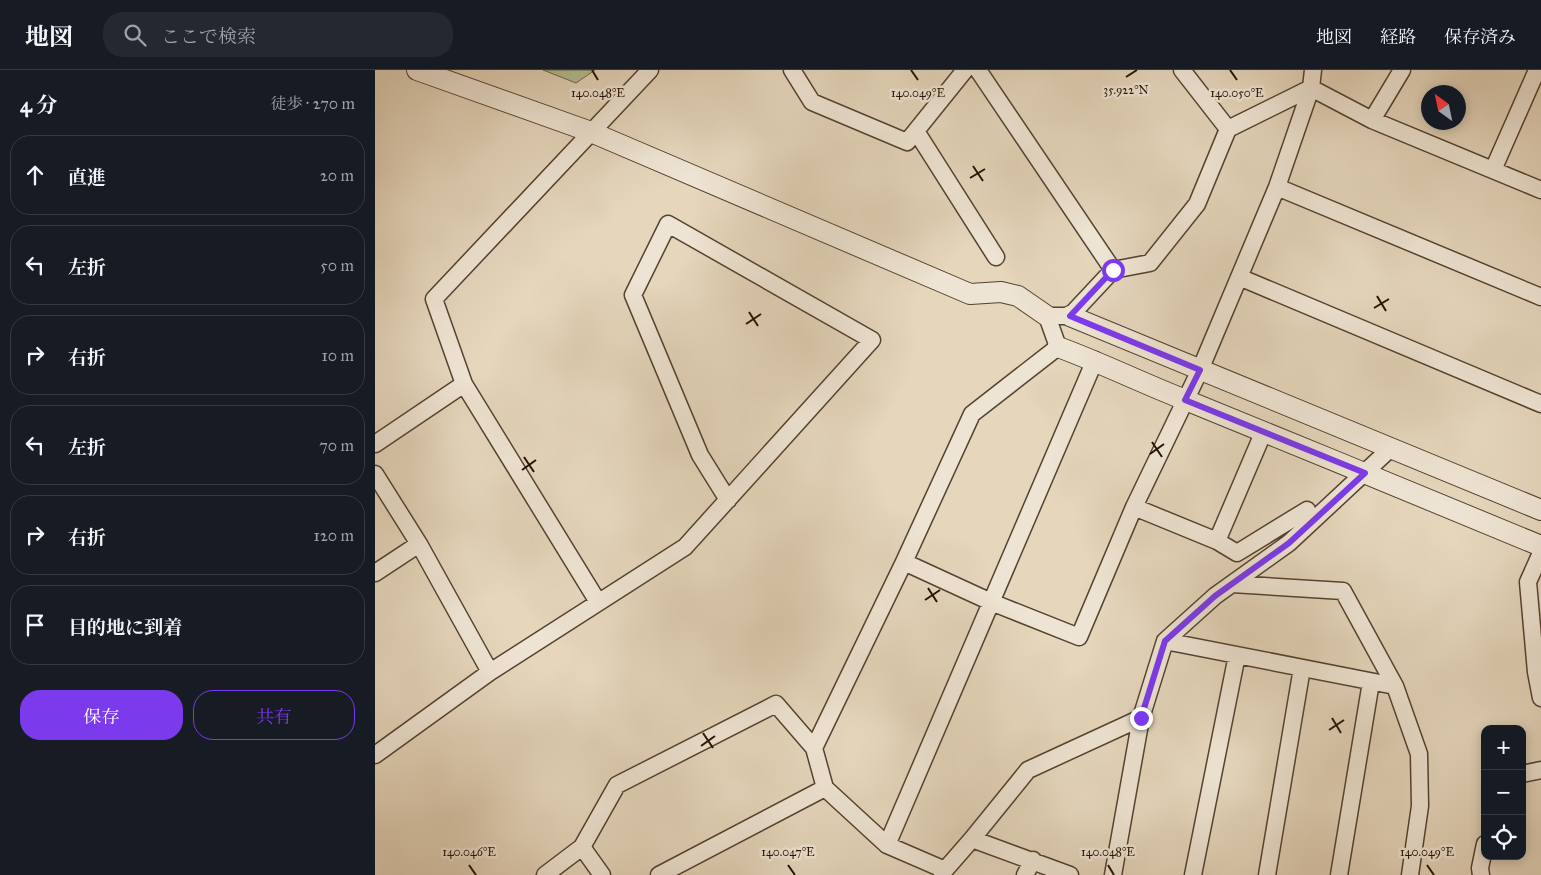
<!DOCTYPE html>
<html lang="ja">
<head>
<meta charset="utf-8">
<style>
	body { margin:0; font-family:"IM FELL Great Primer","Noto Serif JP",serif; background:#242831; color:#f1f3f6 }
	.controls { position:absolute; right:15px; bottom:15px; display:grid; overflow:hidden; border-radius:10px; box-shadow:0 2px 12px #0003 }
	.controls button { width:45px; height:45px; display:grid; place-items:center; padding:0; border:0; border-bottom:1px solid #363941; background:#171b24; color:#f1f3f6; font:25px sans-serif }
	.compass { position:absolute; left:1046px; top:15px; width:45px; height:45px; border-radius:50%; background:#171b24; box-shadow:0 2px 12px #0003; rotate:327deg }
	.stop { position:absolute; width:15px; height:15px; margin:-11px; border:4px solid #7c3aed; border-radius:50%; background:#fff }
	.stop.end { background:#7c3aed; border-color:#fff; box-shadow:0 1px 5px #0008 }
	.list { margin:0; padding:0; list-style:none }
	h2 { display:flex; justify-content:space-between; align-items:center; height:65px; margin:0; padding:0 20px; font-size:21px }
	h2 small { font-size:16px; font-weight:400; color:#9ea1a6 }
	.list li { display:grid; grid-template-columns:32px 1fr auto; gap:15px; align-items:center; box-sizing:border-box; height:80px; margin:0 10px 10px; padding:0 10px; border:1px solid #363941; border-radius:20px }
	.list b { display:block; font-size:19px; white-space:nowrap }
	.list em { font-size:16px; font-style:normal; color:#9ea1a6 }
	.actions { display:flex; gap:10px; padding:15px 20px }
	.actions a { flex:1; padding:11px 0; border:1px solid #7c3aed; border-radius:20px; text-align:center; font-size:18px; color:#7c3aed }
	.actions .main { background:#7c3aed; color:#fff }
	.icon { flex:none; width:28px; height:28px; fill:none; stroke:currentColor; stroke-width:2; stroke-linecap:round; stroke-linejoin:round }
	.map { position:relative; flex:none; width:1166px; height:805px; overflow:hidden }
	header { display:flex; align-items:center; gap:30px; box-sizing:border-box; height:70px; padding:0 25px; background:#171b24; border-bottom:1px solid #363941 }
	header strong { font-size:24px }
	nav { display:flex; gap:28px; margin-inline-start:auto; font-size:18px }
	.search { width:350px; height:45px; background:#242831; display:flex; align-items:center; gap:12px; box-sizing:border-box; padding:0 18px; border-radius:20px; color:#9ea1a6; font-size:19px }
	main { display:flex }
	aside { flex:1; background:#171b24 }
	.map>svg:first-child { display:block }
</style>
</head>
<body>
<header>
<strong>地図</strong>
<div class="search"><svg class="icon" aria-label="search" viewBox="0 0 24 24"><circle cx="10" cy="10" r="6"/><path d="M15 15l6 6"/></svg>ここで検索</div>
<nav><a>地図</a><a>経路</a><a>保存済み</a></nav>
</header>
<main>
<aside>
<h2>4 分<small>徒歩 · 270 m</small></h2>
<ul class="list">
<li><svg class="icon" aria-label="ahead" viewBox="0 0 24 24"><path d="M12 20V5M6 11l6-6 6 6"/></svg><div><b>直進</b></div><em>20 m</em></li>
<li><svg class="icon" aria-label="left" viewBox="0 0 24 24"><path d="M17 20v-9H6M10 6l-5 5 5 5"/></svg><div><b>左折</b></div><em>50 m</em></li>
<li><svg class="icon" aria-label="right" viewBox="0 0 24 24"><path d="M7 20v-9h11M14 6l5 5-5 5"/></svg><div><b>右折</b></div><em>10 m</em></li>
<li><svg class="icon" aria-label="left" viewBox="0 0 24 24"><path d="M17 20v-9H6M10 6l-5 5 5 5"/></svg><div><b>左折</b></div><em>70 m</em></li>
<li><svg class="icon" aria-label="right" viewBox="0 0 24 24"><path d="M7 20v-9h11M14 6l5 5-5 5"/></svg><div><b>右折</b></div><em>120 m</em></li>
<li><svg class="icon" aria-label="arrive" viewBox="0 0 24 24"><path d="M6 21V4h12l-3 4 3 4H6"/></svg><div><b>目的地に到着</b></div></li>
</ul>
<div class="actions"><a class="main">保存</a><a>共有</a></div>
</aside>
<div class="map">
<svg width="1166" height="805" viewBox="0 0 1166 805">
	<rect width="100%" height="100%" fill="#e5d6bc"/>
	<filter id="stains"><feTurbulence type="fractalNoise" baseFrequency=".004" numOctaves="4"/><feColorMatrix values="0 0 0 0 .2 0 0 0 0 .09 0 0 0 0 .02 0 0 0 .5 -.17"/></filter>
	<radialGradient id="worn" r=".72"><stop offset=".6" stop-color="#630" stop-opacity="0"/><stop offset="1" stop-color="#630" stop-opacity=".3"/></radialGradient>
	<path fill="#b2be93" stroke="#6c684a" d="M 168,0 L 220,0 L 201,13 Z"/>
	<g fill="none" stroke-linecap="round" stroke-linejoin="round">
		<g stroke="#554230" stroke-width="19">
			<path id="minor" d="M 417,0 L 437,32 L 532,72 L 590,0
				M 603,0 L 738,200
				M 807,0 L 853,59
				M 997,50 L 1027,0
				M 541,61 L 621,187
				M 1118,100 L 1162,0
				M 902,117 L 1166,227
				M 864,207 L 1166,334
				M 0,374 L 89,314
				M 0,404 L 44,474 L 115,602
				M 759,437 L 842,471 L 862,483 L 932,440
				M 842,471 L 889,361
				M 1166,483 L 1153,512 L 1161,602 L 1166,628
				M 529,492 L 616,532 L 704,567 L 759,437 L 825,300 L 902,117 L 936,18 L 938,0
				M 0,503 L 44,474
				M 857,514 L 968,521 L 1020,616
				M 223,532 L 89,314 L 59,229 L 275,0
				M 790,571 L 1020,616 L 1044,684 L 1045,736 L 1035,805
				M 439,678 L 529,492 L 597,344 L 683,277 L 672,246 L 695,246 L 738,200 L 775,193 L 822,134 L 853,59 L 936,18 L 997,50 L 1166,120
				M 0,685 L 115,602 L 310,477 L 497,270 L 293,154 L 258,225 L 325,385 L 353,430
				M 1147,704 L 1166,700
				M 597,769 L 695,805
				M 512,775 L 720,290
				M 207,777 L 227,805
				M 170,805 L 207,777 L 242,715 L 401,634 L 439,678 L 450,718 L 512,775 L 570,800
				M 284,805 L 450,718
				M 567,805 L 570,800 L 597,769 L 653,700 L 766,648
				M 650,805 L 658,790
				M 738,805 L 766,648 L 790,571 L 840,526 L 914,473 L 1016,378
				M 818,805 L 862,585
				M 892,805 L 927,598
				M 964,805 L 996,612
				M 1106,805 L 1105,798 L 1110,774"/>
		</g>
		<g stroke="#554230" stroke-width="22">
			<path id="tertiary" d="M 42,0 L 216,62 L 595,224 L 626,222 L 643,226 L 672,246
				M 695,246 L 1166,440
				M 683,277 C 727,293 769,314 813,331 C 931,379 1048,427 1166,476"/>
		</g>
		<use href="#minor" stroke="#eee4d3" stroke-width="16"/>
		<use href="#tertiary" stroke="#eee4d3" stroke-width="20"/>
	</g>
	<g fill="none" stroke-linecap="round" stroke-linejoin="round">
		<path stroke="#7c3aed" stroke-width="6" d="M 738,200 L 695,246 L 825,300 L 810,330 L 990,403 L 914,473 L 840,526 L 790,571 L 766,648"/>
	</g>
	<path fill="none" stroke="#251101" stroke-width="2" d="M 217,0 L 223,10M 536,0 L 543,10M 855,0 L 862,10M 751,7 L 762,0M 598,96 L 608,111M 595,108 L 610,99M 1002,226 L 1011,241M 999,238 L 1014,229M 374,242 L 383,256M 371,254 L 386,244M 777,372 L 787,387M 775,384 L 789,374M 149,387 L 159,402M 147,400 L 161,390M 553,518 L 562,532M 550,530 L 565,520M 957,648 L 966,663M 954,660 L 969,650M 328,663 L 338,678M 326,676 L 340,666M 94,795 L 101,805M 413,795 L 420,805M 733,795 L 739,805M 1052,795 L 1059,805"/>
	<g font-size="12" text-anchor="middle" fill="#251101" stroke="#eee4d3" stroke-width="5" stroke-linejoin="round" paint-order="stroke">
		<text x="751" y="24">35.922°N</text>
		<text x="223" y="27">140.048°E</text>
		<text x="543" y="27">140.049°E</text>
		<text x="862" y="27">140.050°E</text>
		<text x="94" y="786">140.046°E</text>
		<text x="413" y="786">140.047°E</text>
		<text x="733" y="786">140.048°E</text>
		<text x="1052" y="786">140.049°E</text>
	</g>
	<rect width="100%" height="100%" filter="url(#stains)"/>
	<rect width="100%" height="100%" fill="url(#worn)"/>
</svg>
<div class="controls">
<button>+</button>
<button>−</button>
<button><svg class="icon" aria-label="locate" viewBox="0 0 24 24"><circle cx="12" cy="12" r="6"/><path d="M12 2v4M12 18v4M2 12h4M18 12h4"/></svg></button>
</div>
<svg class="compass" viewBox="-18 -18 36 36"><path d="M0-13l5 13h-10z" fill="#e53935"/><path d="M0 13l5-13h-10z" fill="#9ea1a6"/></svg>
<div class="stop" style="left:738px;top:200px"></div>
<div class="stop end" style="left:766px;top:648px"></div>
</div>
</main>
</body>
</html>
